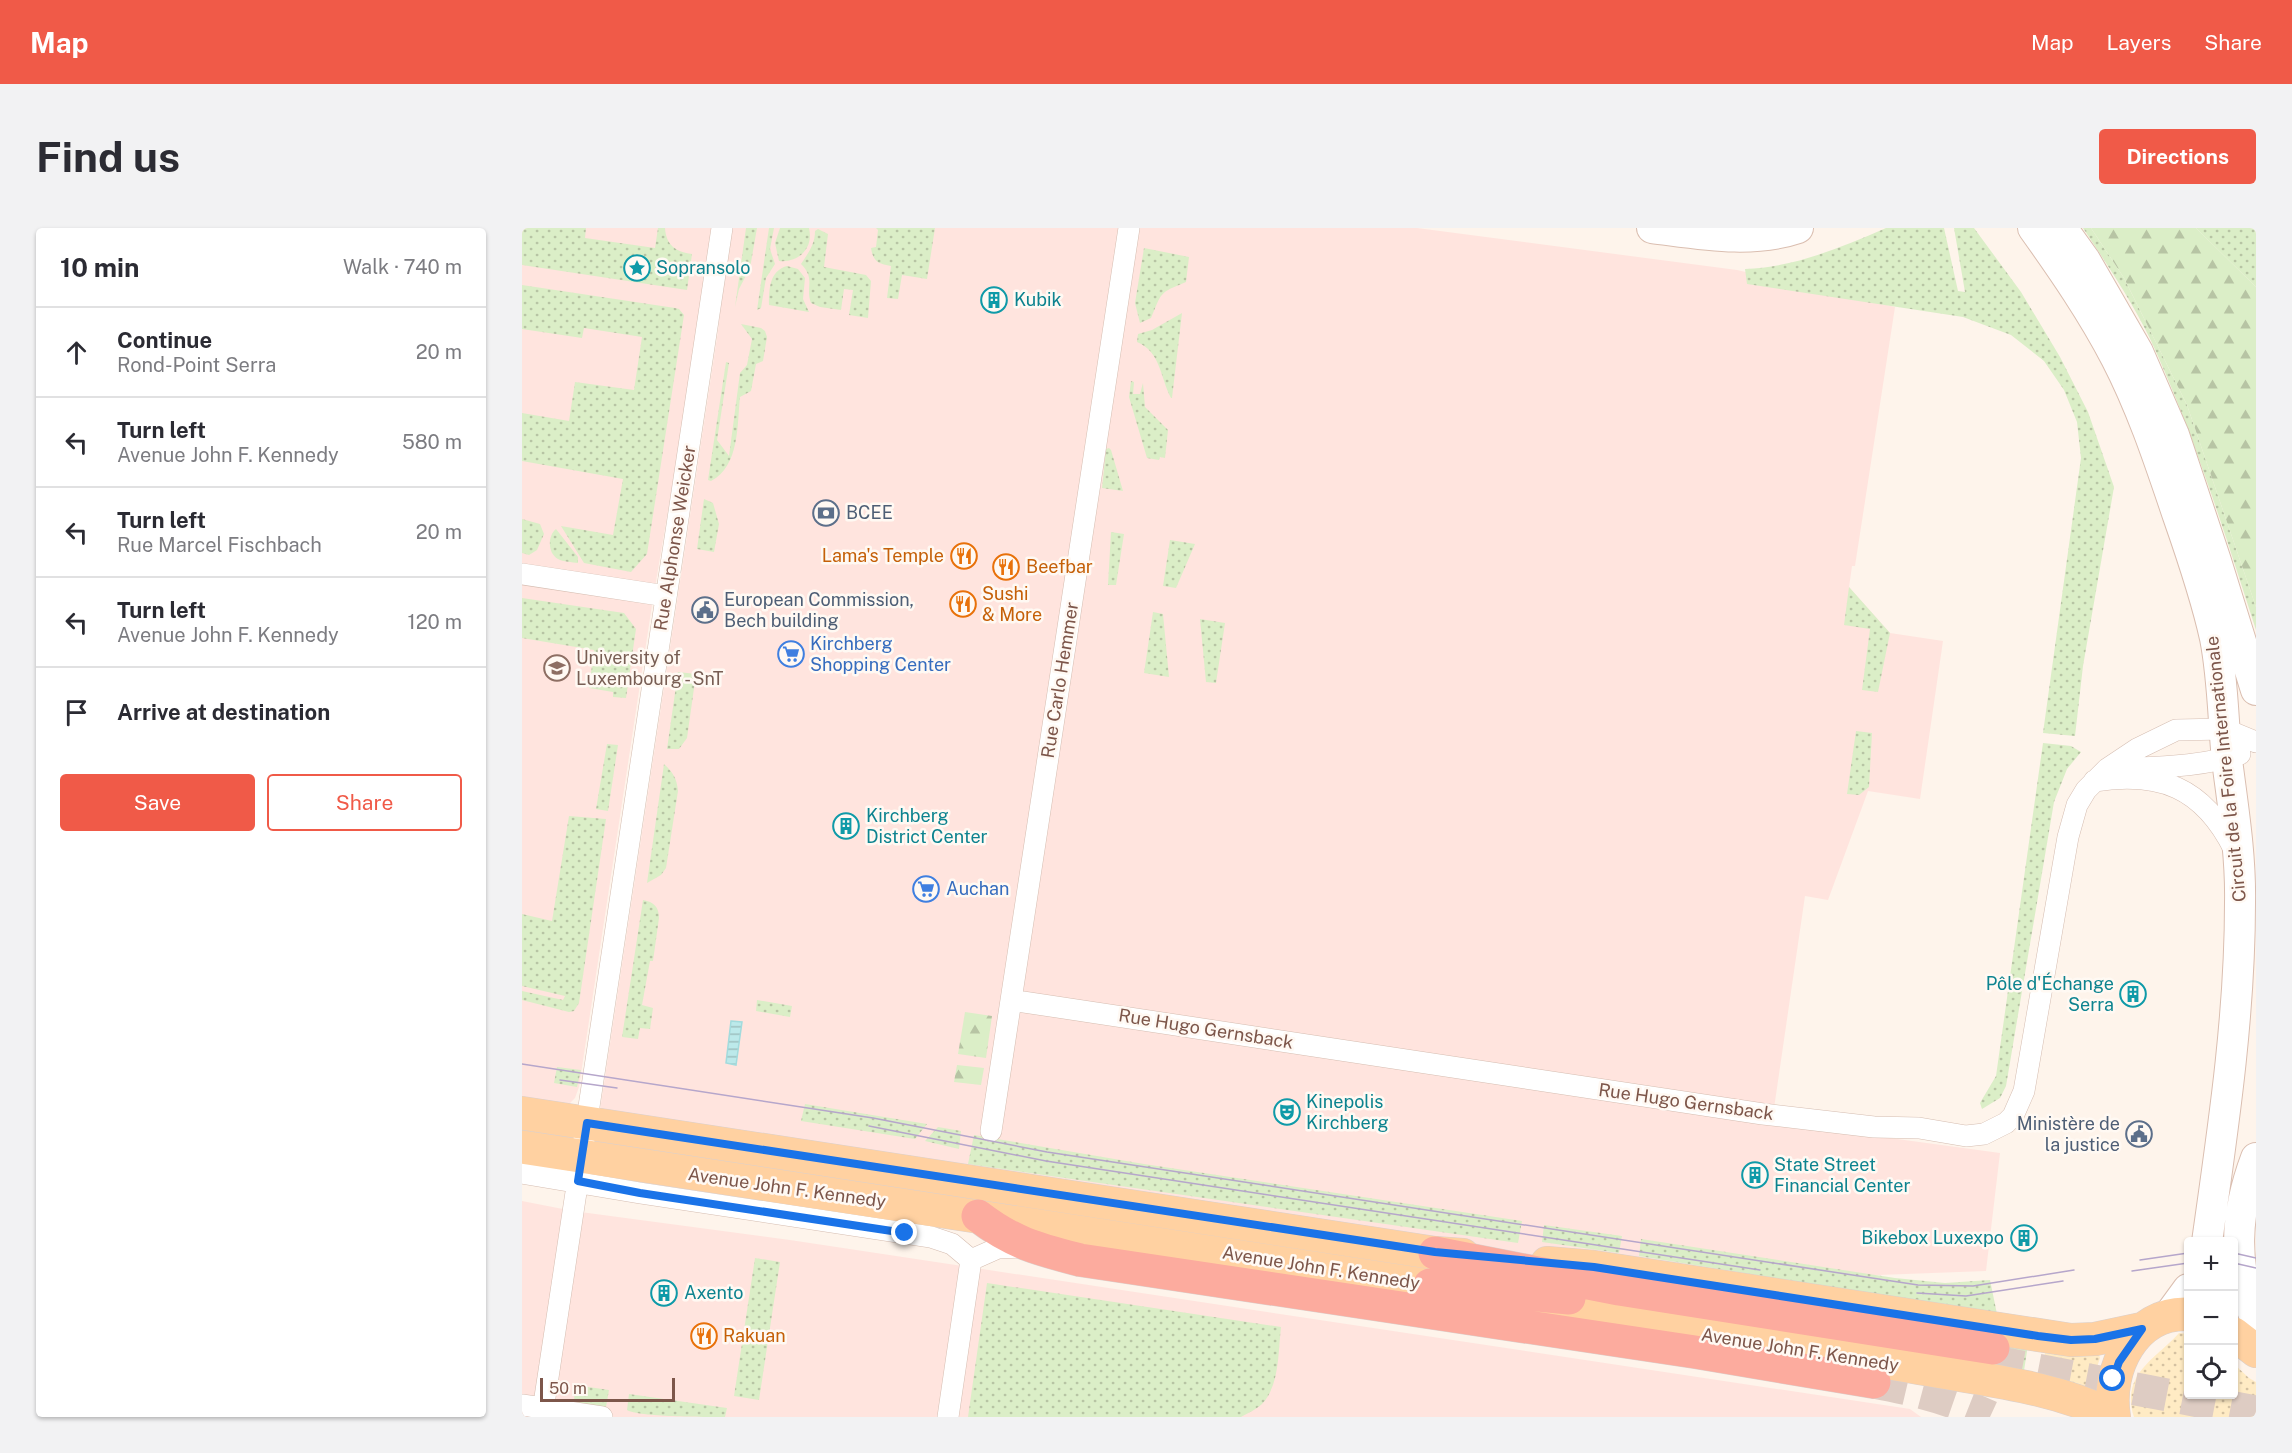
<!DOCTYPE html>
<html lang="en">
<head>
<meta charset="utf-8">
<style>
	body { margin:0; font-family:"Public Sans",sans-serif; background:#f2f2f3; color:#2b2b33 }
	.controls { position:absolute; right:18px; bottom:18px; display:grid; overflow:hidden; border-radius:6px; box-shadow:0 2px 4px #0004 }
	.controls button { width:54px; height:54px; display:grid; place-items:center; padding:0; border:0; border-bottom:2px solid #e1e1e2; background:#fff; color:#2b2b33; font:30px sans-serif }
	.scale { position:absolute; left:18px; bottom:15px; width:135px; box-sizing:border-box; padding-left:6px; border:3px solid #7d564a; border-top:0; font-size:16px; line-height:21px; white-space:nowrap; color:#7d564a; -webkit-text-stroke:4px #fff9f3; paint-order:stroke }
	.stop { position:absolute; width:18px; height:18px; margin:-14px; border:4px solid #1a73e8; border-radius:50%; background:#fff }
	.stop.end { background:#1a73e8; border-color:#fff; box-shadow:0 2px 6px #0008 }
	.list { margin:0; padding:0; list-style:none }
	h2 { display:flex; justify-content:space-between; align-items:center; height:78px; margin:0; padding:0 24px; font-size:26px }
	h2 small { font-size:20px; font-weight:400; color:#7c7c81 }
	.list li { display:grid; grid-template-columns:39px 1fr auto; gap:18px; align-items:center; box-sizing:border-box; height:90px; padding:0 24px; border-top:2px solid #e1e1e2 }
	.list b { display:block; font-size:22px; white-space:nowrap }
	.list p { margin:0; font-size:20px; white-space:nowrap; color:#7c7c81 }
	.list em { font-size:20px; font-style:normal; color:#7c7c81 }
	.actions { display:flex; gap:12px; padding:18px 24px }
	.actions a { flex:1; padding:14px 0; border:2px solid #f05a48; border-radius:6px; text-align:center; font-size:21px; color:#f05a48 }
	.actions .main { background:#f05a48; color:#fff }
	.icon { flex:none; width:33px; height:33px; fill:none; stroke:currentColor; stroke-width:2; stroke-linecap:round; stroke-linejoin:round }
	.map { position:relative; flex:none; width:1734px; height:1189px; overflow:hidden; border-radius:6px }
	header { display:flex; align-items:center; gap:36px; box-sizing:border-box; height:84px; padding:0 30px; background:#f05a48; color:#fff }
	header strong { font-size:28px }
	nav { display:flex; gap:33px; margin-inline-start:auto; font-size:21px }
	.intro { display:flex; align-items:center; justify-content:space-between; box-sizing:border-box; height:144px; padding:0 36px }
	h1 { margin:0; font-size:42px }
	.button { padding:15px 27px; border-radius:6px; background:#f05a48; color:#fff; font-size:21px; font-weight:700 }
	main { display:flex; gap:36px; padding:0 36px }
	aside { flex:1; background:#fff; border-radius:6px; box-shadow:0 2px 4px #0004 }
	.map>svg:first-child { display:block }
</style>
</head>
<body>
<header>
<strong>Map</strong>
<nav><a>Map</a><a>Layers</a><a>Share</a></nav>
</header>
<div class="intro"><h1>Find us</h1><a class="button">Directions</a></div>
<main>
<aside>
<h2>10 min<small>Walk · 740 m</small></h2>
<ul class="list">
<li><svg class="icon" aria-label="ahead" viewBox="0 0 24 24"><path d="M12 20V5M6 11l6-6 6 6"/></svg><div><b>Continue</b><p>Rond-Point Serra</p></div><em>20 m</em></li>
<li><svg class="icon" aria-label="left" viewBox="0 0 24 24"><path d="M17 20v-9H6M10 6l-5 5 5 5"/></svg><div><b>Turn left</b><p>Avenue John F. Kennedy</p></div><em>580 m</em></li>
<li><svg class="icon" aria-label="left" viewBox="0 0 24 24"><path d="M17 20v-9H6M10 6l-5 5 5 5"/></svg><div><b>Turn left</b><p>Rue Marcel Fischbach</p></div><em>20 m</em></li>
<li><svg class="icon" aria-label="left" viewBox="0 0 24 24"><path d="M17 20v-9H6M10 6l-5 5 5 5"/></svg><div><b>Turn left</b><p>Avenue John F. Kennedy</p></div><em>120 m</em></li>
<li><svg class="icon" aria-label="arrive" viewBox="0 0 24 24"><path d="M6 21V4h12l-3 4 3 4H6"/></svg><div><b>Arrive at destination</b></div></li>
</ul>
<div class="actions"><a class="main">Save</a><a>Share</a></div>
</aside>
<div class="map">
<svg width="1734" height="1189" viewBox="0 0 1734 1189">
	<defs>
		<pattern id="green-dots" width="8" height="8" patternUnits="userSpaceOnUse" patternTransform="scale(1.5)"><rect width="8" height="8" fill="#dbeec7"/><path d="M2 2h.1M6 6h.1" fill="none" stroke="#b7c4a4" stroke-width="1.8" stroke-linecap="round"/></pattern>
		<pattern id="forest-firs" width="22" height="20" patternUnits="userSpaceOnUse" patternTransform="scale(1.5)"><rect width="22" height="20" fill="#dbeec7"/><path d="M5 1l3.5 6h-7zM16 11l3.5 6h-7z" fill="#b7c4a4"/></pattern>
		<pattern id="sand-dots" width="8" height="8" patternUnits="userSpaceOnUse" patternTransform="scale(1.5)"><rect width="8" height="8" fill="#ffebc4"/><path d="M2 2h.1M6 6h.1" fill="none" stroke="#d4c1a1" stroke-width="1.8" stroke-linecap="round"/></pattern>
		<pattern id="water-rules" width="6" height="5" patternUnits="userSpaceOnUse" patternTransform="scale(1.5)"><rect width="6" height="5" fill="#bce9ea"/><path d="M0 2.5h6" fill="none" stroke="#9ec0c0"/></pattern>
	</defs>
	<rect width="100%" height="100%" fill="#fef4eb"/>
	<path fill="#ffe4de" d="M 0,0 L 895,0 L 1215,42 L 1373,79 L 1333,338 L 1330,338 L 1327,359 L 1368,405 L 1421,413 L 1398,571 L 1346,563 L 1306,672 L 1283,668 L 1250,894 L 1478,925 L 1464,1043 L 1171,1054 L 461,955 L 463,939 L 78,882 L 196,103 L 198,84 L 180,81 L 130,377 L 57,859 L 53,870 L 46,877 L 0,878 Z
		M 0,973 L 51,983 L 268,1012 L 1388,1181 L 1399,1189 L 0,1189 Z"/>
	<path fill="url(#green-dots)" d="M 0,0 L 64,0 L 63,10 L 133,20 L 136,0 L 143,0 C 144,17 154,24 170,26 L 165,62 L 0,37 Z
		M 224,0 L 235,0 L 228,40 L 217,61 L 213,79 Z
		M 247,0 L 252,0 L 248,21 L 253,36 L 244,50 L 239,80 L 235,82 Z
		M 258,0 L 287,0 C 292,21 276,35 257,33 L 253,15 Z
		M 354,0 L 413,0 L 405,51 L 380,47 L 376,71 L 365,70 L 369,38 C 356,36 351,33 349,20 L 354,19 L 356,2 Z
		M 1364,0 L 1422,0 L 1436,63 L 1443,64 L 1432,0 L 1452,0 L 1499,64 L 1538,129 L 1566,184 L 1592,259 L 1561,438 L 1553,508 L 1521,505 L 1559,230 L 1555,194 L 1542,162 L 1522,133 L 1489,107 L 1441,89 L 1225,56 L 1223,41 C 1273,39 1318,20 1364,0 Z
		M 1561,0 L 1569,0 L 1602,50 L 1665,177 L 1734,379 L 1734,402 C 1704,309 1675,216 1635,126 C 1616,82 1588,41 1561,0 Z
		M 1674,0 L 1734,0 L 1734,59 Z
		M 296,1 L 306,6 L 302,39 L 344,47 L 349,53 L 346,90 L 327,87 L 331,62 L 322,61 L 319,82 L 298,79 L 289,75 C 283,59 294,51 279,36 C 286,25 293,17 293,3 Z
		M 622,20 L 667,29 L 664,54 C 637,65 640,64 629,90 L 618,95 L 613,75 Z
		M 265,38 L 276,41 L 283,50 L 281,71 L 287,84 L 247,77 C 247,62 247,43 265,38 Z
		M 0,57 L 153,80 L 157,81 L 162,87 L 125,326 L 109,344 L 62,335 L 39,298 L 91,307 L 101,251 L 0,233 L 0,185 L 47,193 L 53,154 L 112,162 L 120,109 L 62,100 L 60,110 L 0,101 Z
		M 660,85 L 650,170 L 649,170 C 638,149 639,124 615,114 L 616,106 L 630,102 Z
		M 219,96 L 239,100 L 243,103 L 245,109 L 241,133 L 234,136 L 229,163 L 218,169 C 215,196 218,238 189,253 L 186,252 L 204,134 L 207,135 L 195,212 L 207,228 L 218,145 L 225,137 L 230,111 Z
		M 609,153 L 612,154 L 611,166 L 618,166 L 621,155 L 623,179 L 646,202 L 643,230 L 638,229 L 637,232 L 625,230 L 607,169 Z
		M 587,220 L 589,222 L 601,263 L 580,260 L 584,221 Z
		M 182,271 L 191,275 L 197,296 L 192,324 L 175,321 Z
		M 0,291 L 18,296 L 22,306 L 15,322 L 7,327 L 0,325 Z
		M 34,301 L 56,329 L 56,335 C 50,334 41,334 36,331 C 25,325 26,307 34,301 Z
		M 589,304 L 602,306 L 594,357 L 586,357 Z
		M 648,312 L 673,316 L 654,360 L 641,358 Z
		M 1327,359 L 1368,405 L 1356,464 L 1340,462 L 1348,401 L 1322,397 Z
		M 0,370 L 102,385 L 114,401 L 104,470 L 91,469 L 91,464 L 67,460 L 72,422 L 0,410 Z
		M 631,384 L 641,386 L 647,449 L 622,445 Z
		M 678,391 L 703,395 L 694,455 L 684,454 Z
		M 156,444 L 174,446 L 165,510 L 157,521 L 145,521 Z
		M 1334,503 L 1350,505 L 1347,559 L 1337,567 L 1325,566 Z
		M 1521,515 L 1549,518 L 1559,524 L 1545,541 L 1532,574 L 1484,858 L 1478,870 L 1460,881 L 1458,875 L 1474,848 Z
		M 85,516 L 96,517 L 86,583 L 74,581 Z
		M 142,536 C 151,544 155,551 156,563 L 144,640 L 139,647 L 125,655 Z
		M 47,588 L 84,591 L 57,775 L 52,783 L 47,784 L 0,772 L 0,763 L 41,772 L 43,768 L 0,758 L 0,686 L 30,693 Z
		M 121,672 C 132,674 137,679 137,690 L 131,733 L 128,733 L 120,777 L 131,780 L 128,801 L 118,800 L 116,811 L 100,809 Z
		M 235,772 L 270,778 L 268,789 L 234,783 Z
		M 35,839 L 59,842 L 55,859 L 32,855 Z
		M 283,876 L 405,896 L 393,911 L 279,893 Z
		M 416,899 L 439,903 L 437,921 L 403,913 Z
		M 452,907 L 622,936 L 1000,993 L 996,1015 L 446,936 Z
		M 1022,997 L 1100,1008 L 1097,1025 L 1020,1014 Z
		M 1119,1011 L 1373,1050 L 1423,1055 L 1468,1052 L 1475,1086 L 1117,1028 Z
		M 233,1030 L 258,1034 L 237,1172 L 212,1168 Z
		M 465,1055 L 759,1099 C 756,1123 758,1157 740,1176 C 735,1181 726,1185 719,1189 L 446,1189 Z
		M 1488,1115 L 1506,1117 L 1501,1149 L 1481,1145 Z
		M 53,1157 L 87,1162 L 84,1179 L 52,1175 Z
		M 107,1166 L 205,1180 L 203,1189 C 184,1189 116,1189 105,1182 Z"/>
	<path fill="url(#forest-firs)" d="M 1569,0 L 1674,0 L 1734,59 L 1734,379 L 1665,177 L 1602,50 Z
		M 443,784 L 470,788 L 464,830 L 436,826 Z
		M 435,837 L 462,840 L 459,857 L 432,854 Z"/>
	<path fill="url(#sand-dots)" d="M 1657,1105 L 1666,1106 L 1666,1166 L 1712,1166 L 1712,1136 L 1727,1150 L 1734,1154 L 1734,1183 L 1731,1189 L 1612,1189 C 1599,1145 1633,1132 1657,1105 Z
		M 1524,1120 L 1577,1126 L 1578,1130 L 1568,1161 L 1518,1152 Z"/>
	<path fill="url(#water-rules)" stroke="#a2dbdd" stroke-width="1.5" d="M 209,793 L 220,794 L 214,837 L 204,835 Z"/>
	<g fill="none" stroke-linecap="round" stroke-linejoin="round">
		<path stroke="#deccc3" stroke-width="33" stroke-dasharray="33 16" stroke-linecap="butt" d="M 1468,1133 L 1734,1184
			M 1352,1154 C 1394,1162 1429,1171 1468,1189"/>
		<g stroke="#d5bdb1" stroke-width="22">
			<path id="street" d="M 0,346 L 144,368
				M 1613,540 C 1648,539 1685,537 1718,526
				M 1572,553 C 1638,543 1681,559 1712,621
				M 489,772 L 1241,886 L 1352,899 L 1397,900 L 1444,908 L 1462,906 L 1484,895 L 1491,888 L 1502,863 L 1546,609 L 1555,577 L 1564,562 L 1585,541 L 1615,521 L 1654,502 L 1702,501 L 1734,514
				M 469,903 L 607,0
				M 0,945 L 118,965 L 409,1009 L 430,1016 L 449,1032
				M 449,1032 L 476,1020 L 503,1019
				M 0,1177 L 80,1189
				M 20,1189 L 200,0
				M 426,1189 L 449,1032"/>
		</g>
		<g stroke="#dabeb0" stroke-width="32">
			<path id="secondary" d="M 1130,0 C 1178,6 1229,16 1276,0
				M 1511,0 C 1541,42 1570,84 1594,130 C 1620,180 1638,235 1656,288 C 1670,328 1684,369 1693,410 C 1701,450 1701,492 1705,532 C 1711,579 1719,627 1718,675 C 1718,789 1701,901 1685,1014
				M 1540,0 L 1563,32 L 1616,124 L 1652,207 L 1694,333 L 1734,462
				M 1734,930 C 1713,986 1710,1037 1734,1092
				M 1647,1087 L 1666,1061"/>
		</g>
		<g stroke="#dbd0cc" stroke-width="34">
			<path id="primary" d="M 0,885 L 913,1025 L 941,1027
				M 0,919 L 935,1062
				M 1025,1035 L 1072,1039 L 1549,1112 L 1573,1111 L 1620,1101
				M 1009,1077 C 1138,1102 1268,1118 1397,1140 C 1462,1152 1531,1158 1591,1188
				M 1712,1106 L 1734,1123
				M 1592,1189 C 1584,1141 1612,1084 1666,1086"/>
		</g>
		<g stroke="#dbd0cc" stroke-width="34">
			<path id="highway" d="M 456,988 C 491,1015 516,1021 558,1032 L 1173,1124 L 1352,1154
				M 913,1025 L 1097,1061 L 1471,1120
				M 908,1057 L 1047,1070"/>
		</g>
		<use href="#street" stroke="#fff" stroke-width="21"/>
		<use href="#secondary" stroke="#fff" stroke-width="30"/>
		<use href="#primary" stroke="#ffd1a1" stroke-width="33"/>
		<use href="#highway" stroke="#fcab9e" stroke-width="33"/>
		<path stroke="#b6a6cb" stroke-width="1.5" d="M 0,836 L 351,890 L 525,924 L 1396,1057 L 1451,1058 L 1552,1042
			M 38,852 L 95,860
			M 347,898 L 524,933 L 1238,1042
			M 1712,1025 L 1734,1030
			M 1618,1032 L 1666,1025
			M 1712,1035 L 1734,1040
			M 1610,1043 L 1666,1035
			M 1395,1065 L 1444,1068 L 1541,1053"/>
	</g>
	<g fill="none" stroke-linecap="round" stroke-linejoin="round">
		<path stroke="#1a73e8" stroke-width="8" d="M 383,1005 L 118,965 L 56,953 L 65,895 L 913,1024 L 1072,1039 L 1516,1108 L 1549,1112 L 1573,1111 L 1620,1101 L 1597,1134 L 1591,1151"/>
	</g>
	<defs>
		<g id="sight-ring" transform="scale(1.35)"><circle r="9.5" fill="#fff9f3" stroke="#0f9aa8" stroke-width="1.5"/><path d="M0-6L1.8-2.2L6-1.7L2.9 1.2L3.7 5.4L0 3.3L-3.7 5.4L-2.9 1.2L-6-1.7L-1.8-2.2Z" fill="#0f9aa8"/></g>
		<g id="building-ring" transform="scale(1.35)"><circle r="9.5" fill="#fff9f3" stroke="#0f9aa8" stroke-width="1.5"/><path d="M-4-6H4V6H1V3H-1V6H-4ZM-2.5-4.3h1.7v1.8h-1.7ZM.8-4.3h1.7v1.8H.8ZM-2.5-1h1.7V.8h-1.7ZM.8-1h1.7V.8H.8Z" fill="#0f9aa8"/></g>
		<g id="bank-ring" transform="scale(1.35)"><circle r="9.5" fill="#fff9f3" stroke="#5c6f8a" stroke-width="1.5"/><path d="M-6-4H6V4H-6ZM0-2.3a2.3 2.3 0 1 0 0 4.6a2.3 2.3 0 1 0 0-4.6Z" fill="#5c6f8a"/></g>
		<g id="restaurant-ring" transform="scale(1.35)"><circle r="9.5" fill="#fff9f3" stroke="#e8710a" stroke-width="1.5"/><path d="M-5-6h1v4h1v-4h1v4h1v-4h1v5L-1.5 .5V6h-2V.5L-5-1ZM5-6V6H3V1.5H1.5Q1.5-4 5-6Z" fill="#e8710a"/></g>
		<g id="civic-ring" transform="scale(1.35)"><circle r="9.5" fill="#fff9f3" stroke="#5c6f8a" stroke-width="1.5"/><path d="M-.6-6.5H3V-4.5H.6V-3L4-1V1h2V6H-6V1h2V-1L-.6-3ZM-1.2 2.5V6h2.4V2.5Z" fill="#5c6f8a"/></g>
		<g id="supermarket-ring" transform="scale(1.35)"><circle r="9.5" fill="#fff9f3" stroke="#3f7fe0" stroke-width="1.5"/><path d="M-6-5.5h2.5l.6 2H6L4.5 2H-2.5L-4.4-4H-6ZM-1.5 3.2a1.3 1.3 0 1 0 .1 0ZM3 3.2a1.3 1.3 0 1 0 .1 0Z" fill="#3f7fe0"/></g>
		<g id="university-ring" transform="scale(1.35)"><circle r="9.5" fill="#fff9f3" stroke="#8d6e63" stroke-width="1.5"/><path d="M0-5L7-2L0 1L-7-2ZM-4 1L0 2.5L4 1V4Q0 6-4 4Z" fill="#8d6e63"/></g>
		<g id="theatre-ring" transform="scale(1.35)"><circle r="9.5" fill="#fff9f3" stroke="#0f9aa8" stroke-width="1.5"/><path d="M-5-5.5Q0-4 5-5.5V0Q5 5 0 6Q-5 5-5 0ZM-3.3-2.5H-1v1.5H-3.3ZM1-2.5H3.3v1.5H1ZM-2.8 1Q0 5.5 2.8 1Z" fill="#0f9aa8"/></g>
	</defs>
	<g fill-rule="evenodd">
		<use href="#sight-ring" x="115" y="40"/>
		<use href="#building-ring" x="472" y="72"/>
		<use href="#bank-ring" x="304" y="285"/>
		<use href="#restaurant-ring" x="442" y="328"/>
		<use href="#restaurant-ring" x="484" y="339"/>
		<use href="#restaurant-ring" x="441" y="376"/>
		<use href="#civic-ring" x="183" y="382"/>
		<use href="#supermarket-ring" x="269" y="426"/>
		<use href="#university-ring" x="35" y="440"/>
		<use href="#building-ring" x="324" y="598"/>
		<use href="#supermarket-ring" x="404" y="661"/>
		<use href="#building-ring" x="1611" y="766"/>
		<use href="#theatre-ring" x="765" y="884"/>
		<use href="#civic-ring" x="1617" y="906"/>
		<use href="#building-ring" x="1233" y="947"/>
		<use href="#building-ring" x="1502" y="1010"/>
		<use href="#building-ring" x="142" y="1065"/>
		<use href="#restaurant-ring" x="182" y="1108"/>
	</g>
	<g text-anchor="middle" stroke-width="5" stroke-linejoin="round" paint-order="stroke">
		<g font-size="18" fill="#0d838f" stroke="#fff9f3" text-anchor="start">
			<text x="134" y="46">Sopransolo</text>
			<text x="492" y="78">Kubik</text>
			<text x="344" y="594">Kirchberg<tspan x="344" dy="21">District Center</tspan></text>
			<text x="1592" y="762" text-anchor="end">Pôle d'Échange<tspan x="1592" dy="21">Serra</tspan></text>
			<text x="784" y="880">Kinepolis<tspan x="784" dy="21">Kirchberg</tspan></text>
			<text x="1252" y="943">State Street<tspan x="1252" dy="21">Financial Center</tspan></text>
			<text x="1482" y="1016" text-anchor="end">Bikebox Luxexpo</text>
			<text x="162" y="1071">Axento</text>
		</g>
		<g font-size="18" fill="#4e5e75" stroke="#fff9f3" text-anchor="start">
			<text x="324" y="291">BCEE</text>
			<text x="202" y="378">European Commission,<tspan x="202" dy="21">Bech building</tspan></text>
			<text x="1598" y="902" text-anchor="end">Ministère de<tspan x="1598" dy="21">la justice</tspan></text>
		</g>
		<g font-size="18" fill="#7d564a" stroke="#fff9f3">
			<text transform="translate(153 310) rotate(-81)" y="6">Rue Alphonse Weicker</text>
			<text transform="translate(538 452) rotate(-81)" y="6">Rue Carlo Hemmer</text>
			<text transform="translate(1704 541) rotate(-96)" y="6">Circuit de la Foire Internationale</text>
			<text transform="translate(684 801) rotate(9)" y="6">Rue Hugo Gernsback</text>
			<text transform="translate(1164 874) rotate(8)" y="6">Rue Hugo Gernsback</text>
			<text transform="translate(265 960) rotate(8)" y="6">Avenue John F. Kennedy</text>
			<text transform="translate(799 1040) rotate(9)" y="6">Avenue John F. Kennedy</text>
			<text transform="translate(1278 1122) rotate(9)" y="6">Avenue John F. Kennedy</text>
		</g>
		<g font-size="18" fill="#c56008" stroke="#fff9f3" text-anchor="start">
			<text x="422" y="334" text-anchor="end">Lama's Temple</text>
			<text x="504" y="345">Beefbar</text>
			<text x="460" y="372">Sushi<tspan x="460" dy="21">&amp; More</tspan></text>
			<text x="201" y="1114">Rakuan</text>
		</g>
		<g font-size="18" fill="#366cbe" stroke="#fff9f3" text-anchor="start">
			<text x="288" y="422">Kirchberg<tspan x="288" dy="21">Shopping Center</tspan></text>
			<text x="424" y="667">Auchan</text>
		</g>
		<g font-size="18" fill="#785e54" stroke="#fff9f3" text-anchor="start">
			<text x="54" y="436">University of<tspan x="54" dy="21">Luxembourg - SnT</tspan></text>
		</g>
	</g>
</svg>
<div class="controls">
<button>+</button>
<button>−</button>
<button><svg class="icon" aria-label="locate" viewBox="0 0 24 24"><circle cx="12" cy="12" r="6"/><path d="M12 2v4M12 18v4M2 12h4M18 12h4"/></svg></button>
</div>
<div class="scale">50 m</div>
<div class="stop" style="left:1591px;top:1151px"></div>
<div class="stop end" style="left:383px;top:1005px"></div>
</div>
</main>
</body>
</html>
